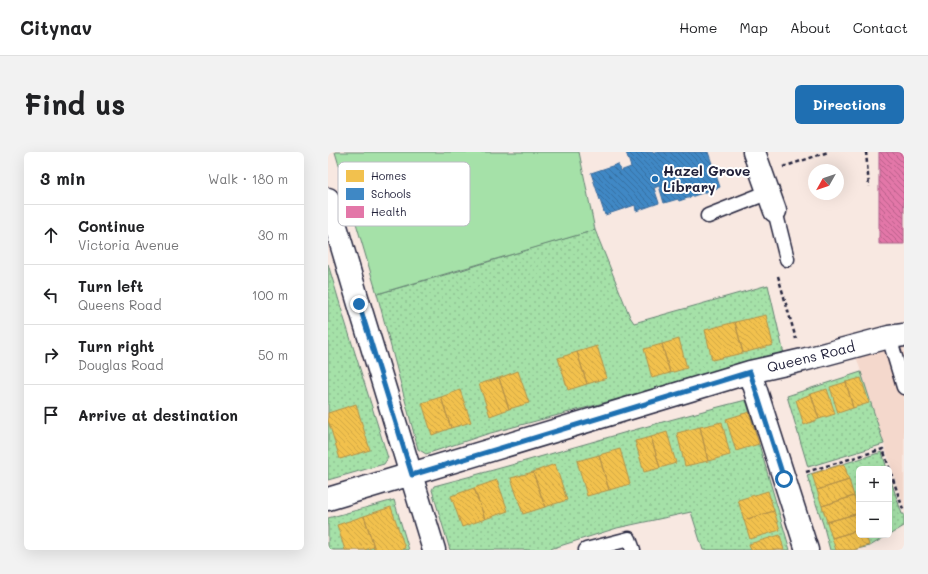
<!DOCTYPE html>
<html lang="en">
<head>
<meta charset="utf-8">
<style>
	body { margin:0; font-family:Mali,sans-serif; background:#f2f2f2; color:#202124 }
	.controls { position:absolute; right:12px; bottom:12px; display:grid; overflow:hidden; border-radius:6px; box-shadow:0 4px 16px #0002 }
	.controls button { width:36px; height:36px; display:grid; place-items:center; padding:0; border:0; border-bottom:1px solid #e0e0e0; background:#fff; color:#202124; font:20px sans-serif }
	.compass { position:absolute; left:480px; top:12px; width:36px; height:36px; border-radius:50%; background:#fff; box-shadow:0 4px 16px #0002; rotate:230deg }
	.stop { position:absolute; width:12px; height:12px; margin:-9px; border:3px solid #1f6fb2; border-radius:50%; background:#fff }
	.stop.end { background:#1f6fb2; border-color:#fff; box-shadow:0 1px 4px #0008 }
	.list { margin:0; padding:0; list-style:none }
	h2 { display:flex; justify-content:space-between; align-items:center; height:52px; margin:0; padding:0 16px; font-size:17px }
	h2 small { font-size:13px; font-weight:400; color:#757577 }
	.list li { display:grid; grid-template-columns:26px 1fr auto; gap:12px; align-items:center; box-sizing:border-box; height:60px; padding:0 16px; border-top:1px solid #e0e0e0 }
	.list b { display:block; font-size:15px; white-space:nowrap }
	.list p { margin:0; font-size:13px; white-space:nowrap; color:#757577 }
	.list em { font-size:13px; font-style:normal; color:#757577 }
	.icon { flex:none; width:22px; height:22px; fill:none; stroke:currentColor; stroke-width:2; stroke-linecap:round; stroke-linejoin:round }
	.map { position:relative; flex:none; width:576px; height:398px; overflow:hidden; border-radius:6px }
	header { display:flex; align-items:center; gap:24px; box-sizing:border-box; height:56px; padding:0 20px; background:#fff; border-bottom:1px solid #e0e0e0 }
	header strong { font-size:19px }
	nav { display:flex; gap:22px; margin-inline-start:auto; font-size:14px }
	.intro { display:flex; align-items:center; justify-content:space-between; box-sizing:border-box; height:96px; padding:0 24px }
	h1 { margin:0; font-size:28px }
	.button { padding:10px 18px; border-radius:6px; background:#1f6fb2; color:#fff; font-size:14px; font-weight:700 }
	main { display:flex; gap:24px; padding:0 24px }
	aside { flex:1; background:#fff; border-radius:6px; box-shadow:0 4px 16px #0002 }
	.map>svg:first-child { display:block }
</style>
</head>
<body>
<header>
<strong>Citynav</strong>
<nav><a>Home</a><a>Map</a><a>About</a><a>Contact</a></nav>
</header>
<div class="intro"><h1>Find us</h1><a class="button">Directions</a></div>
<main>
<aside>
<h2>3 min<small>Walk · 180 m</small></h2>
<ul class="list">
<li><svg class="icon" aria-label="ahead" viewBox="0 0 24 24"><path d="M12 20V5M6 11l6-6 6 6"/></svg><div><b>Continue</b><p>Victoria Avenue</p></div><em>30 m</em></li>
<li><svg class="icon" aria-label="left" viewBox="0 0 24 24"><path d="M17 20v-9H6M10 6l-5 5 5 5"/></svg><div><b>Turn left</b><p>Queens Road</p></div><em>100 m</em></li>
<li><svg class="icon" aria-label="right" viewBox="0 0 24 24"><path d="M7 20v-9h11M14 6l5 5-5 5"/></svg><div><b>Turn right</b><p>Douglas Road</p></div><em>50 m</em></li>
<li><svg class="icon" aria-label="arrive" viewBox="0 0 24 24"><path d="M6 21V4h12l-3 4 3 4H6"/></svg><div><b>Arrive at destination</b></div></li>
</ul>
</aside>
<div class="map">
<svg width="576" height="398" viewBox="0 0 576 398">
	<defs>
		<pattern id="grass-dots" width="8" height="8" patternUnits="userSpaceOnUse"><rect width="8" height="8" fill="#a5e1a8"/><path d="M2 2h.1M6 6h.1" fill="none" stroke="#8ec192" stroke-width="1.8" stroke-linecap="round"/></pattern>
		<pattern id="homes-back-hatch" width="6" height="6" patternUnits="userSpaceOnUse"><rect width="6" height="6" fill="#f2c14e"/><path d="M-1 5l2 2M0 0l6 6M5-1l2 2" fill="none" stroke="#cfa645"/></pattern>
		<pattern id="schools-back-hatch" width="6" height="6" patternUnits="userSpaceOnUse"><rect width="6" height="6" fill="#3f88c5"/><path d="M-1 5l2 2M0 0l6 6M5-1l2 2" fill="none" stroke="#346fa1"/></pattern>
		<pattern id="health-back-hatch" width="6" height="6" patternUnits="userSpaceOnUse"><rect width="6" height="6" fill="#e377a8"/><path d="M-1 5l2 2M0 0l6 6M5-1l2 2" fill="none" stroke="#b8618a"/></pattern>
	</defs>
	<rect width="100%" height="100%" fill="#f8e8e1"/>
	<filter id="ink" filterUnits="userSpaceOnUse"><feTurbulence type="fractalNoise" baseFrequency=".025" numOctaves="2"/><feDisplacementMap in="SourceGraphic" scale="8" xChannelSelector="R" yChannelSelector="G"/><feConvolveMatrix kernelMatrix="1 2 1 2 8 2 1 2 1" color-interpolation-filters="sRGB"/></filter>
	<g filter="url(#ink)">
		<path fill="#f4d8cc" d="M 576,187 L 576,355 L 527,201 Z"/>
		<path fill="url(#grass-dots)" stroke="#648272" d="M 267,78 L 302,165 L 306,171 L 440,133 L 456,202 L 376,222 L 268,253 L 159,282 L 98,302 L 90,297 L 49,142 L 134,118 L 201,97 Z
			M 0,112 L 16,166 L 60,306 L 56,312 L 0,328 Z
			M 533,220 L 556,292 L 480,315 L 459,244 Z
			M 418,248 L 462,398 L 375,398 L 363,360 L 289,376 L 219,398 L 122,398 L 104,338 L 106,334 C 210,307 313,274 418,248 Z
			M 554,300 L 559,317 L 531,317 L 531,383 L 560,383 L 542,394 L 525,398 L 502,398 L 495,372 L 484,340 L 479,323 Z
			M 561,323 L 574,362 L 576,362 L 576,374 L 561,383 Z
			M 66,348 L 81,398 L 0,398 L 0,366 Z"/>
		<path fill="#a5e1a8" stroke="#648272" d="M 7,0 L 251,0 L 267,78 L 49,142 Z"/>
		<path fill="url(#homes-back-hatch)" stroke="#b49148" d="M 438,163 L 445,193 L 415,201 L 407,170 Z
			M 407,170 L 415,201 L 384,208 L 377,178 Z
			M 351,187 L 359,216 L 342,221 L 334,192 Z
			M 334,192 L 342,221 L 324,226 L 316,197 Z
			M 269,194 L 279,226 L 259,232 L 249,200 Z
			M 249,200 L 259,232 L 240,238 L 230,206 Z
			M 190,219 L 201,251 L 181,257 L 171,226 Z
			M 171,226 L 181,257 L 162,264 L 151,232 Z
			M 533,226 L 541,251 L 525,256 L 518,230 Z
			M 518,230 L 525,256 L 510,261 L 502,235 Z
			M 499,237 L 507,262 L 491,267 L 483,242 Z
			M 132,238 L 143,270 L 123,276 L 113,245 Z
			M 483,242 L 491,267 L 476,273 L 468,248 Z
			M 113,245 L 123,276 L 104,283 L 94,251 Z
			M 28,252 L 42,298 L 12,307 L 0,268 L 0,261 Z
			M 421,260 L 431,292 L 408,299 L 398,267 Z
			M 394,270 L 402,303 L 380,309 L 372,275 Z
			M 372,275 L 380,309 L 357,314 L 349,281 Z
			M 339,280 L 348,311 L 332,316 L 323,285 Z
			M 323,285 L 332,316 L 316,320 L 307,289 Z
			M 292,297 L 302,332 L 281,338 L 271,303 Z
			M 271,303 L 281,338 L 259,344 L 249,309 Z
			M 227,312 L 239,348 L 217,355 L 205,320 Z
			M 516,312 L 521,328 L 489,338 L 484,322 Z
			M 205,320 L 217,355 L 195,362 L 183,326 Z
			M 169,328 L 180,359 L 157,367 L 146,336 Z
			M 521,328 L 526,344 L 494,354 L 489,338 Z
			M 146,336 L 157,367 L 134,375 L 123,344 Z
			M 440,339 L 446,359 L 416,368 L 410,348 Z
			M 526,344 L 531,361 L 499,370 L 494,354 Z
			M 63,355 L 77,396 L 71,398 L 47,398 L 36,364 Z
			M 446,359 L 452,378 L 422,387 L 416,368 Z
			M 531,361 L 531,378 L 504,386 L 499,370 Z
			M 36,364 L 46,395 L 36,398 L 17,398 L 9,373 Z
			M 531,378 L 531,383 L 538,383 L 541,393 L 525,398 L 508,398 L 504,386 Z
			M 452,383 L 456,398 L 423,398 L 421,392 Z"/>
		<path fill="url(#schools-back-hatch)" stroke="#36699c" d="M 298,0 L 380,0 L 392,35 L 351,49 L 350,47 L 336,51 L 331,34 L 326,36 L 331,51 L 308,59 L 307,53 L 277,63 L 263,21 L 290,12 L 292,19 L 303,15 Z"/>
		<path fill="url(#health-back-hatch)" stroke="#a95e87" d="M 551,0 L 576,0 L 576,92 L 551,92 Z"/>
		<g fill="none" stroke-linecap="round" stroke-linejoin="round">
			<g stroke="#22223b" stroke-width="17">
				<path id="service" d="M 447,59 L 459,107
					M 380,64 L 441,40
					M 561,185 L 576,235
					M 258,398 L 301,387 L 305,398"/>
			</g>
			<g stroke="#22223b" stroke-width="25">
				<path id="minor" d="M 426,0 L 447,59
					M 0,47 L 31,152 L 106,398
					M 422,220 L 479,398
					M 0,347 L 422,220 L 475,208 L 561,185 L 576,183"/>
			</g>
			<path stroke="#22223b" stroke-width="2.5" stroke-dasharray="4 3" stroke-linecap="butt" d="M 538,0 L 541,35
				M 455,15 L 500,0
				M 450,124 L 468,187
				M 478,320 L 555,297 L 576,360"/>
			<use href="#service" stroke="#fff" stroke-width="14"/>
			<use href="#minor" stroke="#fff" stroke-width="22"/>
		</g>
	</g>
	<g fill="none" stroke-linecap="round" stroke-linejoin="round" filter="url(#ink)">
		<path stroke="#1f6fb2" stroke-width="5" d="M 31,152 L 84,323 L 422,220 L 456,327"/>
	</g>
	<circle fill="#1f6fb2" stroke="#fff" stroke-width="1.5" cx="327" cy="27" r="4"/>
	<g text-anchor="middle" stroke-width="4" stroke-linejoin="round" paint-order="stroke">
		<g font-size="14" font-weight="bold" fill="#22223b" stroke="#fff" text-anchor="start">
			<text x="335" y="24">Hazel Grove<tspan x="335" dy="16">Library</tspan></text>
		</g>
		<g font-size="14" fill="#22223b" stroke="#fff">
			<text transform="translate(483 205) rotate(-14)" y="5">Queens Road</text>
		</g>
	</g>
	<rect x="10" y="10" width="132" height="64" rx="6" fill="#fff" stroke="#bdbdc4" stroke-width="1"/>
	<rect x="18" y="18" width="18" height="12" fill="#f2c14e"/>
	<rect x="18" y="36" width="18" height="12" fill="#3f88c5"/>
	<rect x="18" y="54" width="18" height="12" fill="#e377a8"/>
	<g font-size="11" fill="#22223b">
		<text x="43" y="28">Homes</text>
		<text x="43" y="46">Schools</text>
		<text x="43" y="64">Health</text>
	</g>
</svg>
<div class="controls">
<button>+</button>
<button>−</button>
</div>
<svg class="compass" viewBox="-18 -18 36 36"><path d="M0-13l5 13h-10z" fill="#e53935"/><path d="M0 13l5-13h-10z" fill="#757577"/></svg>
<div class="stop" style="left:456px;top:327px"></div>
<div class="stop end" style="left:31px;top:152px"></div>
</div>
</main>
</body>
</html>
